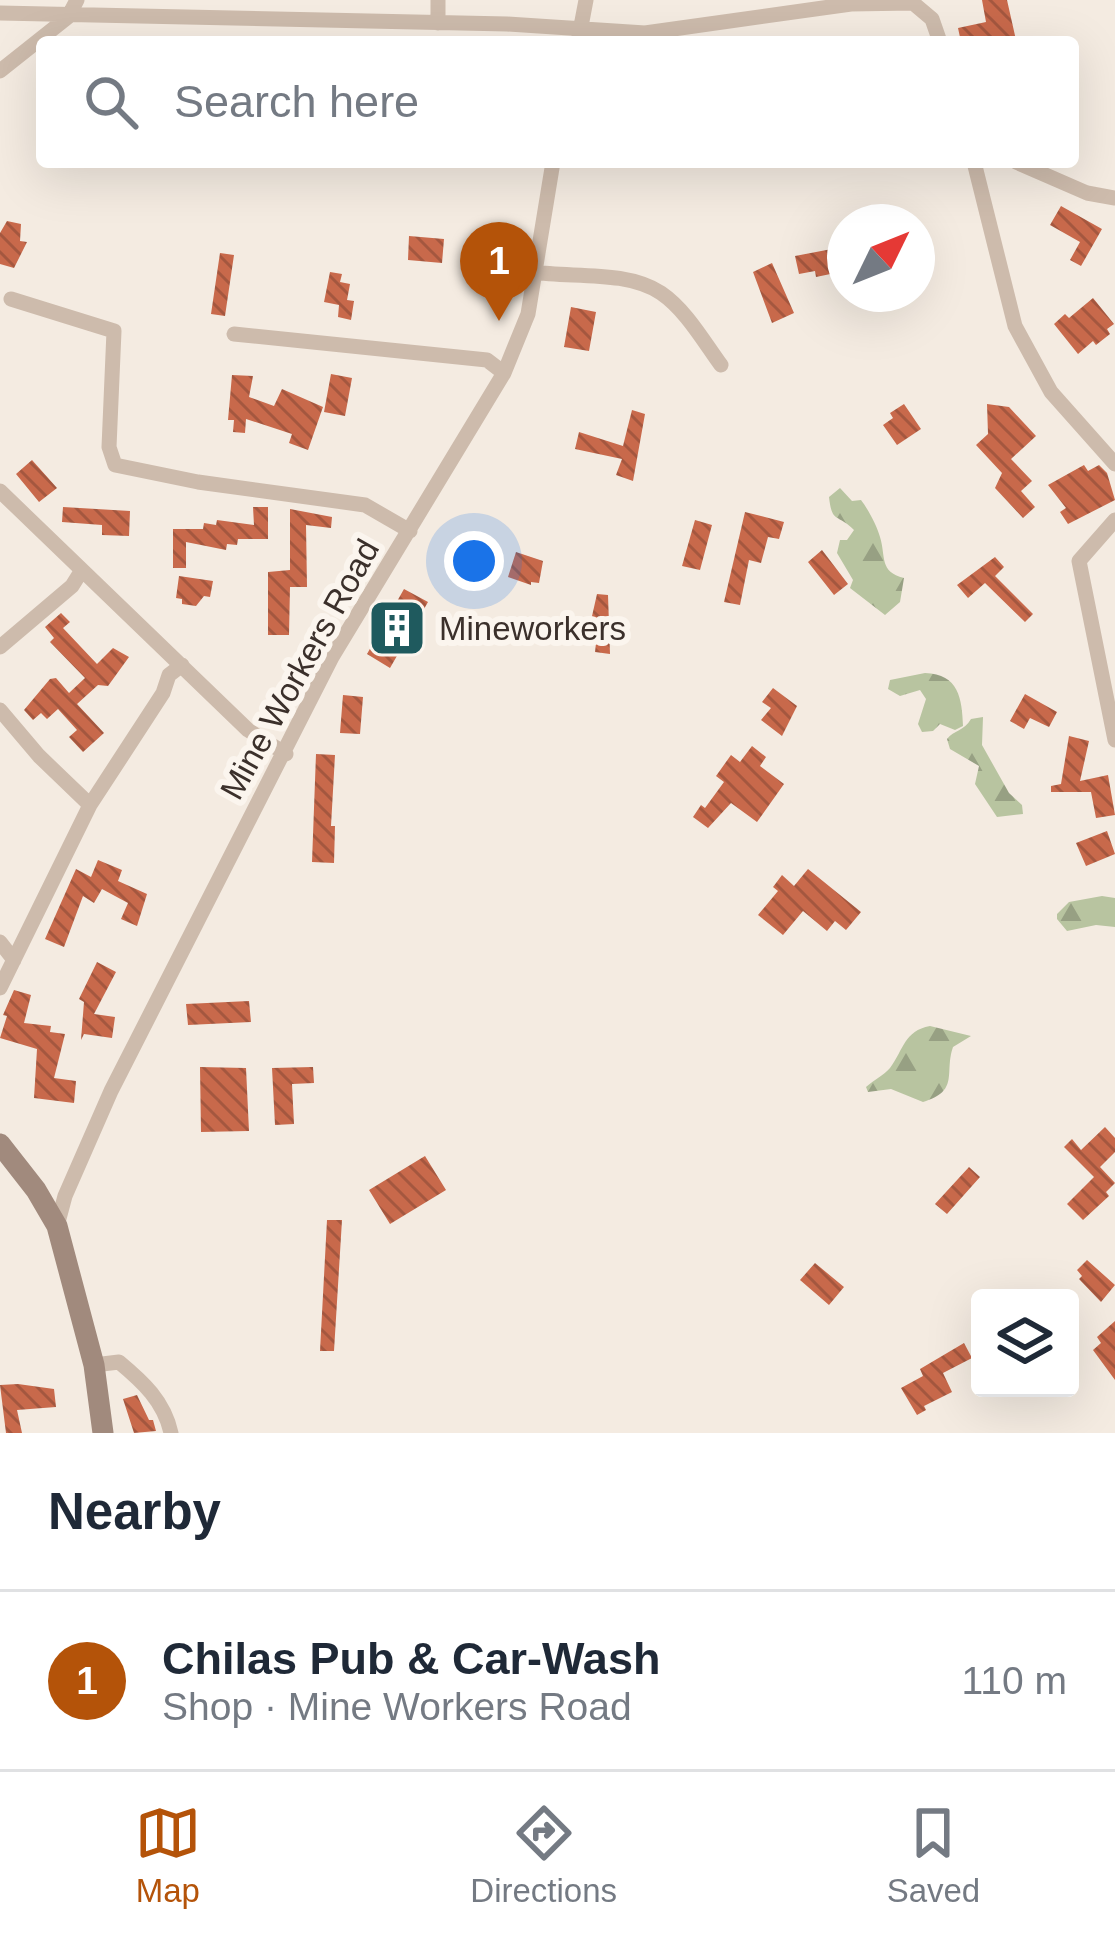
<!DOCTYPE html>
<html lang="en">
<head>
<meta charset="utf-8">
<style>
	body { margin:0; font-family:Arial,sans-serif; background:#f2f2f3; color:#1f2937 }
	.controls { position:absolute; right:36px; bottom:36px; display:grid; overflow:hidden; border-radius:12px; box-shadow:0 12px 48px #0002 }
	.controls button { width:108px; height:108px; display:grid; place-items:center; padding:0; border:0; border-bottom:3px solid #e0e1e3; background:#fff; color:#1f2937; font:60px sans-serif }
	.compass { position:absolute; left:827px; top:204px; width:108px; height:108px; border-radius:50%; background:#fff; box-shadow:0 12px 48px #0002; rotate:47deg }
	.you { position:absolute; left:474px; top:561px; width:42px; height:42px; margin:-30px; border:9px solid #fff; border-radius:50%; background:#1a73e8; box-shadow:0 0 0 18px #1a73e833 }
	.badge { display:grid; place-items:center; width:78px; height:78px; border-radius:50%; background:#b45309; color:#fff; font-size:39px; font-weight:700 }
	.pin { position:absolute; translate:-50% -99px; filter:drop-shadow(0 3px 6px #0008) }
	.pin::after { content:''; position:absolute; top:63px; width:42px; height:36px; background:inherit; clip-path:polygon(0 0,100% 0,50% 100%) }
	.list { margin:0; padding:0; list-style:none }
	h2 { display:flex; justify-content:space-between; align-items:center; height:156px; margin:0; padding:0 48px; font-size:51px }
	h2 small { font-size:39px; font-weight:400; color:#747a83 }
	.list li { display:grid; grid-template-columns:78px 1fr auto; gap:36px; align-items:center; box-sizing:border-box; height:180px; padding:0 48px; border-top:3px solid #e0e1e3 }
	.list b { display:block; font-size:45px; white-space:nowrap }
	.list p { margin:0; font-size:39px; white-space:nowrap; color:#747a83 }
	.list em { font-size:39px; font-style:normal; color:#747a83 }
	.icon { flex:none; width:66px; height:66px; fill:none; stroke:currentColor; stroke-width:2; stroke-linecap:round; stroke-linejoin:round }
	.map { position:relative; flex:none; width:1115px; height:1433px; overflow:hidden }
	.search { position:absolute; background:#fff; box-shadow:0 12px 48px #0002; left:36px; right:36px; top:36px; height:132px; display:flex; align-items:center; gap:30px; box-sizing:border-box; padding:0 42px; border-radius:12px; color:#747a83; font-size:45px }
	.sheet { height:336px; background:#fff }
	nav { display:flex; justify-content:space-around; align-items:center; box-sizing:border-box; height:168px; border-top:3px solid #e0e1e3; background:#fff; font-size:33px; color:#747a83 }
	nav a { display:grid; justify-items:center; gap:6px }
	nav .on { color:#b45309 }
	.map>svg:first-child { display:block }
</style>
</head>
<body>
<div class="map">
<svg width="1115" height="1433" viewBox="0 0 1115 1433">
	<defs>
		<pattern id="forest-firs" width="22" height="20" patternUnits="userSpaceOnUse" patternTransform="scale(3)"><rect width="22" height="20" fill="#b8c4a0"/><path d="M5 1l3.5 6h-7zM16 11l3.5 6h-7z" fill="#97a083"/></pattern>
		<pattern id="building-back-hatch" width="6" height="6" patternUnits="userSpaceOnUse" patternTransform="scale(3)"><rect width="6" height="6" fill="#c8694b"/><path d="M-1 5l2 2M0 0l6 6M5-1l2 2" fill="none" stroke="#a4573f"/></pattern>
	</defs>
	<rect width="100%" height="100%" fill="#f4ebe1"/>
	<path fill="url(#forest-firs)" d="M 840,488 L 852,501 L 861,500 C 868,509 877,526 880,537 C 886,556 879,572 904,578 L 900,602 L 885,615 L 850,588 L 853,580 L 837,553 L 840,540 L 847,540 L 854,530 C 837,513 832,524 829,497 Z
		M 925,673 C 959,674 962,699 963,726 L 955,730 L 940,724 L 933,731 L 922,732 L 918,724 L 926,699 L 920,690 L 900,696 L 888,689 L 890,680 Z
		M 983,717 L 982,745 L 1009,793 L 1022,805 L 1023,814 L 997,817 L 975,784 L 979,766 L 950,749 L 947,739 C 954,730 964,731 971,719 Z
		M 1102,896 L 1115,898 L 1115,927 L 1096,925 L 1067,931 L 1057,919 L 1057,914 L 1069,902 Z
		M 930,1026 L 971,1036 L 953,1047 C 944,1073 960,1091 923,1102 L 891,1089 L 868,1092 L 866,1087 C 874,1080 884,1075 890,1068 C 904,1049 904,1031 930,1026 Z"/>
	<path fill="url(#building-back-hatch)" d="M 982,0 L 1007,0 L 1016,40 L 961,42 L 958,28 L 986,22 Z
		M 1061,206 L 1102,229 L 1081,266 L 1070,260 L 1080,242 L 1050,225 Z
		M 7,221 L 21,224 L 20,241 L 27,242 L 14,268 L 0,264 L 0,233 Z
		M 409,236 L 444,239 L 442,263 L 408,260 Z
		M 837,248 L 838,255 L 845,254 L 845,271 L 816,277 L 815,271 L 799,274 L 795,256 Z
		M 220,253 L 234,255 L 225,316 L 211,314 Z
		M 772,263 L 794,313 L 772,323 L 753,272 Z
		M 330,272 L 342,274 L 340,282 L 350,284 L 347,300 L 354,301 L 351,320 L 338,317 L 339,305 L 324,302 Z
		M 1093,298 L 1114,324 L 1107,329 L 1110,334 L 1096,345 L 1093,341 L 1078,354 L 1054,324 L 1065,314 L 1069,318 Z
		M 571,307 L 596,312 L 589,351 L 564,347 Z
		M 331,374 L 352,378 L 345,416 L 324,412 Z
		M 232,375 L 253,376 L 249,397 L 274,406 L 282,389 L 323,407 L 308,450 L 289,443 L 292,434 L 246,419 L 245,433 L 233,432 L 234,420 L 228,420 Z
		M 904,404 L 921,429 L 897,445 L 883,425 L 893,418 L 890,413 Z
		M 987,404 L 1009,407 L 1036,436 L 1011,459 L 1032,481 L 1021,491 L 1035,507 L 1023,518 L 995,488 L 1002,473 L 976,445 L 988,434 Z
		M 632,410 L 645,414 L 633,481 L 616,475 L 622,459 L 575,449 L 579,432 L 623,446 Z
		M 32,460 L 57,488 L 39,502 L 16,474 Z
		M 1084,465 L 1088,471 L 1099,465 L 1107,473 L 1115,500 L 1068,524 L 1060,512 L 1066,508 L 1048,485 Z
		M 63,507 L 130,511 L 129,536 L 102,535 L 102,525 L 62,522 Z
		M 253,507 L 268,507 L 268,539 L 238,539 L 237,545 L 227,544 L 226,550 L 186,542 L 186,568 L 173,568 L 173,529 L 203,529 L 204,523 L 216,525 L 217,520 L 254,525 Z
		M 290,509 L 332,517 L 331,528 L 306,525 L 307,587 L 290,587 L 289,635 L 268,635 L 268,572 L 290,570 Z
		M 745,512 L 784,522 L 779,539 L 768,537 L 761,563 L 749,560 L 740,605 L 724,602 Z
		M 695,520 L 712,525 L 700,570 L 682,566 Z
		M 822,550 L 848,584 L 834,595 L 808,562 Z
		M 516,552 L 543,561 L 539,583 L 531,582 L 531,585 L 508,577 Z
		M 995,557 L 1004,567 L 995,576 L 1033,614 L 1025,622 L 985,583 L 968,598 L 957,585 Z
		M 179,576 L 213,581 L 210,597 L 204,596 L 196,606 L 182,604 L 182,599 L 176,598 Z
		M 404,589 L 428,602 L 390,668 L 367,654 Z
		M 597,594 L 608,595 L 610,654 L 595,652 L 598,626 L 590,625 Z
		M 61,613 L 70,622 L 63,628 L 97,664 L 113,648 L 129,657 L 108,686 L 98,685 L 77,704 L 104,733 L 83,752 L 69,737 L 77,730 L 58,709 L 47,719 L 41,713 L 33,720 L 24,710 L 50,679 L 56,678 L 69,693 L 85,678 L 50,642 L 54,638 L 45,627 Z
		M 773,688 L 797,706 L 782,736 L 761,720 L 771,708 L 762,702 Z
		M 1025,694 L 1057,712 L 1049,727 L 1030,718 L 1024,729 L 1010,721 Z
		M 343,695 L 363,697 L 360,734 L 340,733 Z
		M 1069,736 L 1089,741 L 1080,781 L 1108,775 L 1115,815 L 1096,818 L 1091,792 L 1051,792 L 1051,786 L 1061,784 Z
		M 752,746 L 766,757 L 760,766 L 784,784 L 757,822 L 731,803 L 708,828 L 693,817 L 701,805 L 705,808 L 724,782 L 716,776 L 731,755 L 740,762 Z
		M 316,754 L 335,755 L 331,826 L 335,826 L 334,863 L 312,862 Z
		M 1107,831 L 1115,854 L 1086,866 L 1076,843 Z
		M 98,860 L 122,870 L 118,881 L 147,894 L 137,926 L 121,919 L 128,903 L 102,889 L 94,903 L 83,896 L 64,947 L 45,939 L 76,869 L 91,877 Z
		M 808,869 L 861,912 L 846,930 L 835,921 L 827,931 L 803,911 L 783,935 L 758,915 L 778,891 L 773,887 L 782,875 L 794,886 Z
		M 97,962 L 116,972 L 94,1014 L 115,1017 L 112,1038 L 84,1034 L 81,1040 L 84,1002 L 79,999 Z
		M 14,990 L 31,995 L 24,1023 L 51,1026 L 50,1032 L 65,1034 L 54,1078 L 76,1081 L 74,1103 L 34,1098 L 37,1049 L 0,1038 L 7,1016 L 3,1015 Z
		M 249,1001 L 251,1022 L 188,1025 L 186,1004 Z
		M 200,1067 L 246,1068 L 249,1131 L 201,1132 Z
		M 313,1067 L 314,1083 L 292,1084 L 294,1124 L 275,1125 L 272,1068 Z
		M 1105,1127 L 1115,1138 L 1115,1152 L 1100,1167 L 1115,1183 L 1106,1192 L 1109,1196 L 1083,1220 L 1067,1204 L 1094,1177 L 1064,1147 L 1072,1139 L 1081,1150 Z
		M 425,1156 L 446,1190 L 390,1224 L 369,1190 Z
		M 969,1167 L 980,1177 L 947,1214 L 935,1204 Z
		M 327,1220 L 342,1220 L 334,1351 L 320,1351 Z
		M 1087,1260 L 1115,1285 L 1101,1302 L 1079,1279 L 1082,1276 L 1077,1270 Z
		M 815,1263 L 844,1287 L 829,1305 L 800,1280 Z
		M 1115,1321 L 1115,1380 L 1093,1350 L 1101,1343 L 1097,1337 Z
		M 964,1343 L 972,1358 L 943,1373 L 952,1392 L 924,1406 L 926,1410 L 917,1415 L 901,1388 L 923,1376 L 920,1369 Z
		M 18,1384 L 54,1389 L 56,1407 L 17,1410 L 22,1433 L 6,1433 L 0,1385 Z
		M 137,1395 L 149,1420 L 153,1420 L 156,1431 L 134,1433 L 123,1399 Z"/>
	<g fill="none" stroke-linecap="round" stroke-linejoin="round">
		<path stroke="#cdbbac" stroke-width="15" d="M 438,0 L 438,23
			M 0,13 L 507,24 L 645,33 L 851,4 L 913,3 L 932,19 L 940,42
			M 578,42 L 586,0
			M 0,71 L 68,17 L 77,0
			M 974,162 L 1015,326 L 1051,392 L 1115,464
			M 1016,162 L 1087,193 L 1115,198
			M 533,272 C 572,278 626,270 661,293 C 686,310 704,342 721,365
			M 11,299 L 114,331 L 109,447 L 115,465 L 198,482 L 365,505 L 410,531
			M 234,334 L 487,360 L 504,373
			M 0,491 L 248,730 L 286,754
			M 1115,520 L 1079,561 L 1115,740
			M 0,647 L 72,586 L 82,570
			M 0,710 L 39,756 L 90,805
			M 0,942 L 14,960
			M 0,988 L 90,805 L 163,693 L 169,675 L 182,665
			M 57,1226 L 65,1196 L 111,1091 L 332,657 L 504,373 L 528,314 L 553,162
			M 94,1365 L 119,1362 C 143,1382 164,1401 171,1433"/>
		<path stroke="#a18a7d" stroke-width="21" d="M 0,1144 L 36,1190 L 57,1226 L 94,1365 L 103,1433"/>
	</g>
	<defs>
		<g id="building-square" transform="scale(3)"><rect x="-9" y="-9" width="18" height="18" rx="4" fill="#1f5a5e" stroke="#fbf5ee"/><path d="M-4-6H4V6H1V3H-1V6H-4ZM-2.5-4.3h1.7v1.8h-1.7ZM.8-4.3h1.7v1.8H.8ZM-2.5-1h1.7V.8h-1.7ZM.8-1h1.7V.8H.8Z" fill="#fff"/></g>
	</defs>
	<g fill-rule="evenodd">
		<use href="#building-square" x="397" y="628"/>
	</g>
	<g text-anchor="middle" stroke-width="12" stroke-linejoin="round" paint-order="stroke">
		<g font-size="33" fill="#3b302b" stroke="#fbf5ee" text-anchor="start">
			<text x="439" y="640">Mineworkers</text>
		</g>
		<g font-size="33" fill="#3b302b" stroke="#fbf5ee">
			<text transform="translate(299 669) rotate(-61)" y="12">Mine Workers Road</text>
		</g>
	</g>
</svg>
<div class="controls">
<button><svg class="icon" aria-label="layers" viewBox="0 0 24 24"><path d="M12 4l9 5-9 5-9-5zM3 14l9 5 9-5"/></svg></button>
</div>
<svg class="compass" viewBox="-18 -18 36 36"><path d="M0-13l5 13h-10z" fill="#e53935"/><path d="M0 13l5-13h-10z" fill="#747a83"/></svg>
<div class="you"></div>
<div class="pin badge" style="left:499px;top:321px">1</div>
<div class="search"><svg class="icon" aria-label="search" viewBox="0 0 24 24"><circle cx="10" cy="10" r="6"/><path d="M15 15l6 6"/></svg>Search here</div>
</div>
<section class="sheet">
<h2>Nearby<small></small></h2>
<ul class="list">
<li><span class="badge">1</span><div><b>Chilas Pub &amp; Car-Wash</b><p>Shop · Mine Workers Road</p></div><em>110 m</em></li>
</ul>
</section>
<nav>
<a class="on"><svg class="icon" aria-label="map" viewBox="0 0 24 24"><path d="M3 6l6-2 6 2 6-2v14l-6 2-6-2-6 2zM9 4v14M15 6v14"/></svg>Map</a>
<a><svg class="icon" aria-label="directions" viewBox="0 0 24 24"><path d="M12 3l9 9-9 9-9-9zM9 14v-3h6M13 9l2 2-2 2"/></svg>Directions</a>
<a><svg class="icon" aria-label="saved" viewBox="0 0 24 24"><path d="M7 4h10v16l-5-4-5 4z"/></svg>Saved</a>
</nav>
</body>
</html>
